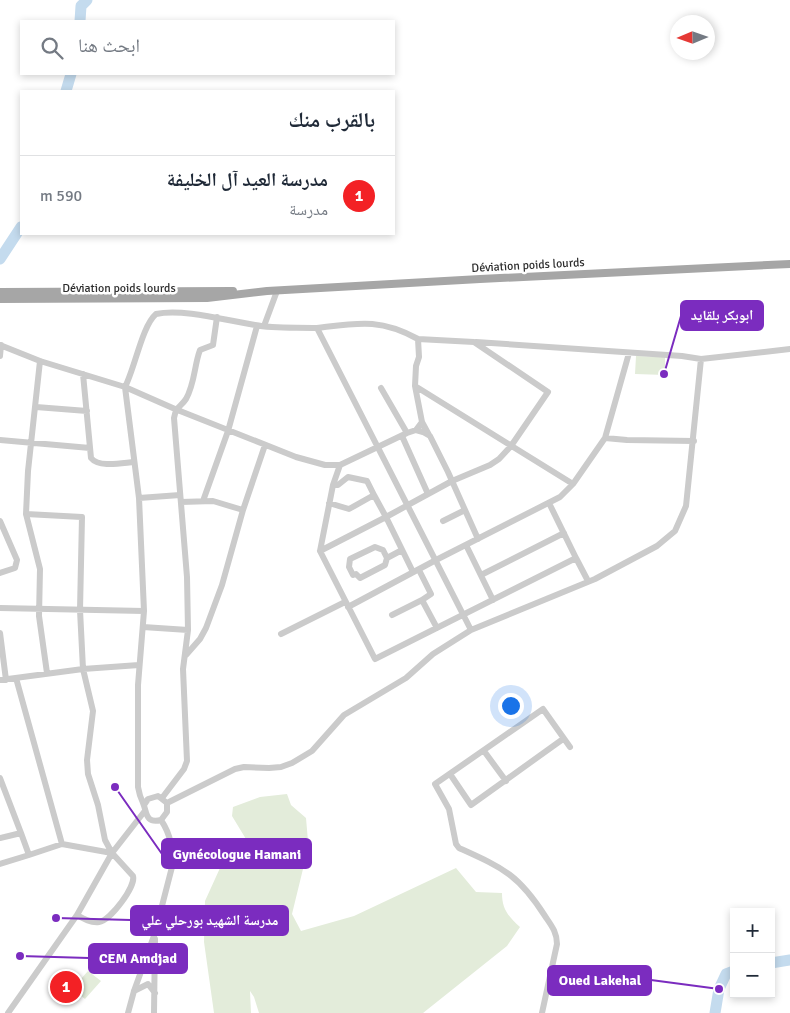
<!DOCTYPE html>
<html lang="ar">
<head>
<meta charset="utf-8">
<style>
	body { margin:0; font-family:Signika,"Noto Naskh Arabic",sans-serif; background:#f2f2f3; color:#1f2937; direction:rtl }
	.controls { position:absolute; right:15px; bottom:15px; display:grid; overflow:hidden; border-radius:0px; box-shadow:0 2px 8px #0003 }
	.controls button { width:45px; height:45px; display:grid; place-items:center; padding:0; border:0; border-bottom:1px solid #e0e1e3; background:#fff; color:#1f2937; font:25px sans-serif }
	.compass { position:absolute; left:670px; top:15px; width:45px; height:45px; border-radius:50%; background:#fff; box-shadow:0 2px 8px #0003; rotate:268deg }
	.you { position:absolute; left:510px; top:705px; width:18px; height:18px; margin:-12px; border:4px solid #fff; border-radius:50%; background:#1a73e8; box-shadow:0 0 0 8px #1a73e833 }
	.badge { display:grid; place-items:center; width:32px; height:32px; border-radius:50%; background:#f32125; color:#fff; font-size:16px; font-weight:700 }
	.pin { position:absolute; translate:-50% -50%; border:2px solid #fff; box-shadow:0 1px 5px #0006 }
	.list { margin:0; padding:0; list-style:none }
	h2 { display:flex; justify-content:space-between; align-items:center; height:65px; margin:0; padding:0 20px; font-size:21px }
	h2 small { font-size:16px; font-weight:400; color:#747a83 }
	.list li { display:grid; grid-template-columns:32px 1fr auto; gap:15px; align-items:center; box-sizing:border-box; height:80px; padding:0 20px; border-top:1px solid #e0e1e3 }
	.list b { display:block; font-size:19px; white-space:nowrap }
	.list p { margin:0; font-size:16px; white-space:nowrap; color:#747a83 }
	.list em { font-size:16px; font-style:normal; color:#747a83 }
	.icon { flex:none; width:28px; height:28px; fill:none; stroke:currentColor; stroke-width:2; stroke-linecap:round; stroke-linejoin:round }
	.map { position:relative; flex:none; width:790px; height:1013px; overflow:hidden; direction:ltr }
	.search { position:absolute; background:#fff; box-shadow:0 2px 8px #0003; left:20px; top:20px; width:375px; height:55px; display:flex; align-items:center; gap:12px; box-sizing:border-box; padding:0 18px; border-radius:0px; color:#747a83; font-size:19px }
	.panel { position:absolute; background:#fff; box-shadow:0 2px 8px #0003; left:20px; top:90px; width:375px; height:145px; border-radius:0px; direction:rtl }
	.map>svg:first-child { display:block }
</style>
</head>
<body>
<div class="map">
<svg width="790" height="1013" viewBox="0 0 790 1013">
	<rect width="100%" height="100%" fill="#fff"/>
	<path fill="#e3ecda" d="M 636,356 L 665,357 L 665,375 L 635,374 Z
		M 287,794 L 291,805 L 306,818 L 309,853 L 303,869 L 292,914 L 301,931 L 354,916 L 456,868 L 476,892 L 502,893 C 502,909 508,916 520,927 L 507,946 L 423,1013 L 259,1013 L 254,997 L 250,991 L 251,1013 L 214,1013 L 204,942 L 205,901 L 225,857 L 252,849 L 232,816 L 233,807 L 260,797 Z
		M 88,971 L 101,981 L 85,999 L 72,989 Z"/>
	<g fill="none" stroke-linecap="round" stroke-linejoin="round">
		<path stroke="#c4dbee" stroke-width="11" d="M 80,21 L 81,6 L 87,0
			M 66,91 L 71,74
			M 0,259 L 21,227
			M 771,963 L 790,960
			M 715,1013 L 719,989 L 726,974 L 734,971"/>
		<path stroke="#cbcbcb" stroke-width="6" d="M 264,326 L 277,291
			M 317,328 C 358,323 380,318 418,339 L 419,357 L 416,366 L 415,386 L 573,484 L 560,497 L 436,560 L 348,607
			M 476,342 L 682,356 L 701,359
			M 0,345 L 40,361 L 125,387 L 175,409 L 296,457 L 325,465 L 340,465
			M 0,356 L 1,345
			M 40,361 L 28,471 L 26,514 L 40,569 L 39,616 L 47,673
			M 83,374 L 91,458 C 99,468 122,463 134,462
			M 415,386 L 422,422 L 429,435
			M 381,388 L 407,433 L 416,430 L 422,422
			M 36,407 L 87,411
			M 416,430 L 423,432 L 430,436 L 448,472 L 478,539
			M 407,433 L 340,465 L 333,485 L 320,551 L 386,517 L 413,572
			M 402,436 L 428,494
			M 605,438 L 627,440 L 694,441
			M 0,440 L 90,448
			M 573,484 L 605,438 L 629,353
			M 374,495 L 386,517 L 452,481 L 490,465 L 499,459 L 511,446 L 548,392 L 474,342 L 418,339
			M 139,498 L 180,495
			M 203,501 L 228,431 L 257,326
			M 181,502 L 213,501 L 243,510
			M 329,503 L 349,509 L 374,495 L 367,481 L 348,477 L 338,485 L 333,485
			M 26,514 L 82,517 L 80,610 L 83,669 L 93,711 L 87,760 L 88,774 L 98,805 L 105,840 L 112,853 L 133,876 C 136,886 111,920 99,922 C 91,923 84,919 77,915
			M 0,521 L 17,560 L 15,568 L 0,573
			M 443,521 L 465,510
			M 466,545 L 493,600
			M 320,551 L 375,659 L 576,558 L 549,503
			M 387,558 L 383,550 L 375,547 L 350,559 L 349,567 L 353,575 L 356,574 L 360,578 L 385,565 L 387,558 L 402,550
			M 576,558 L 588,581
			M 419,570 L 431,594 L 422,600
			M 481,575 L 564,533
			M 0,608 L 144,611
			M 392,615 L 422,600 L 437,628
			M 143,627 L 188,630
			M 0,633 L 6,680
			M 281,634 L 345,602
			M 186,655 L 200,639 L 206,628 L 222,585 L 243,510 L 265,445
			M 16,678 L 62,844
			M 0,680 L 83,669 L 139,665
			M 484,751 L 506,781
			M 450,774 L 471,805 L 563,739
			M 0,778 L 21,833
			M 162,798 L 184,769 L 187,761 L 183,669 L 188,630 L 187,577 L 174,418 C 176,406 180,408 186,399 C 195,383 194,366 200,350 L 213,345 L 217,317
			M 167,803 L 235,769 L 244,767 L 269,768 L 281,767 L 292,763 L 312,751 L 344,715 L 406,678 L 433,654 L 471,630 L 595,579 L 657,546 L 675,531 L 686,506 L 701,359 L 790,349
			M 144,805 L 148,799 L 158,796 L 167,803 L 167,812 L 161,820 C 145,824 147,812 143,803 C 140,797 139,793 138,787 L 138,685 L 144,611 L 139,498 L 125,387 C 135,368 142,326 156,314 C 183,308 228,321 255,325 C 275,329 297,327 317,328 L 471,630
			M 0,838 L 21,833 L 29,855 L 0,864
			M 112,853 L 144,812
			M 134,991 L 148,984 L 155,993
			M 8,1013 L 77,915 L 112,853 L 62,844 L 29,855
			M 128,1013 L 134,991 L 155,933 L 172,867 C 173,849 171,835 161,820
			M 154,1013 L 155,939
			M 542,1013 L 557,944 C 557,932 551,925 545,916 C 518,874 503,868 459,848 L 456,844 L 449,809 L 435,784 L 543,709 L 570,747"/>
		<path stroke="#a6a6a6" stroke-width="8" d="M 0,292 L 233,291
			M 0,299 L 207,298 L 267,291 L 480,279 L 790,264"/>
	</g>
	<g text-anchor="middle" stroke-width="5" stroke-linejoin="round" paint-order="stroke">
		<g font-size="12" fill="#2e2e2e" stroke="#fff">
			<text transform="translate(528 265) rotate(-3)" y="4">Déviation poids lourds</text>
			<text x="119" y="292">Déviation poids lourds</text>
		</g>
	</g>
	<path fill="none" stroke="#7b2cbf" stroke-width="2" d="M664 374L681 316M115 787L162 854M56 918L131 920M20 956L89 958M719 989L651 980"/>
	<g fill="#7b2cbf" stroke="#fff" stroke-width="2">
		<circle cx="664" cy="374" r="5"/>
		<circle cx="115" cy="787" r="5"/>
		<circle cx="56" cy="918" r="5"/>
		<circle cx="20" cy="956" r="5"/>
		<circle cx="719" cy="989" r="5"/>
	</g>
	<g fill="#7b2cbf" stroke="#7b2cbf" stroke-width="2">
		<rect x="681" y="301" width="82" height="29" rx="5"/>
		<rect x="162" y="839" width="149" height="29" rx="5"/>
		<rect x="131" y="906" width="157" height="29" rx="5"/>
		<rect x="89" y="944" width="98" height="29" rx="5"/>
		<rect x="548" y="966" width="103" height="29" rx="5"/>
	</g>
	<g font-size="14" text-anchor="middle" font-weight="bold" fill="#fff">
		<text x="722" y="320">ابوبكر بلقايد</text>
		<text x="237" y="859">Gynécologue Hamani</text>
		<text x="210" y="925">مدرسة الشهيد بورحلي علي</text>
		<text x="138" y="963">CEM Amdjad</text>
		<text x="600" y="985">Oued Lakehal</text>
	</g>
</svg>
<div class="controls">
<button>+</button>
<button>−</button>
</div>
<svg class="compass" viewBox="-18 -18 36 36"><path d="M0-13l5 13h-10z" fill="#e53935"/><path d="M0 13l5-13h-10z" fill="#747a83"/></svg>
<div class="you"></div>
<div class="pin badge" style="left:66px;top:987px">1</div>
<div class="search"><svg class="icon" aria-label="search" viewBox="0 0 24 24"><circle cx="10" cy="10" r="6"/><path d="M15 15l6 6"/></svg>ابحث هنا</div>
<section class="panel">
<h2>بالقرب منك<small></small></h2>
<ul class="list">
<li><span class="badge">1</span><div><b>مدرسة العيد آل الخليفة</b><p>مدرسة</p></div><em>590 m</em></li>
</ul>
</section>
</div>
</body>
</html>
